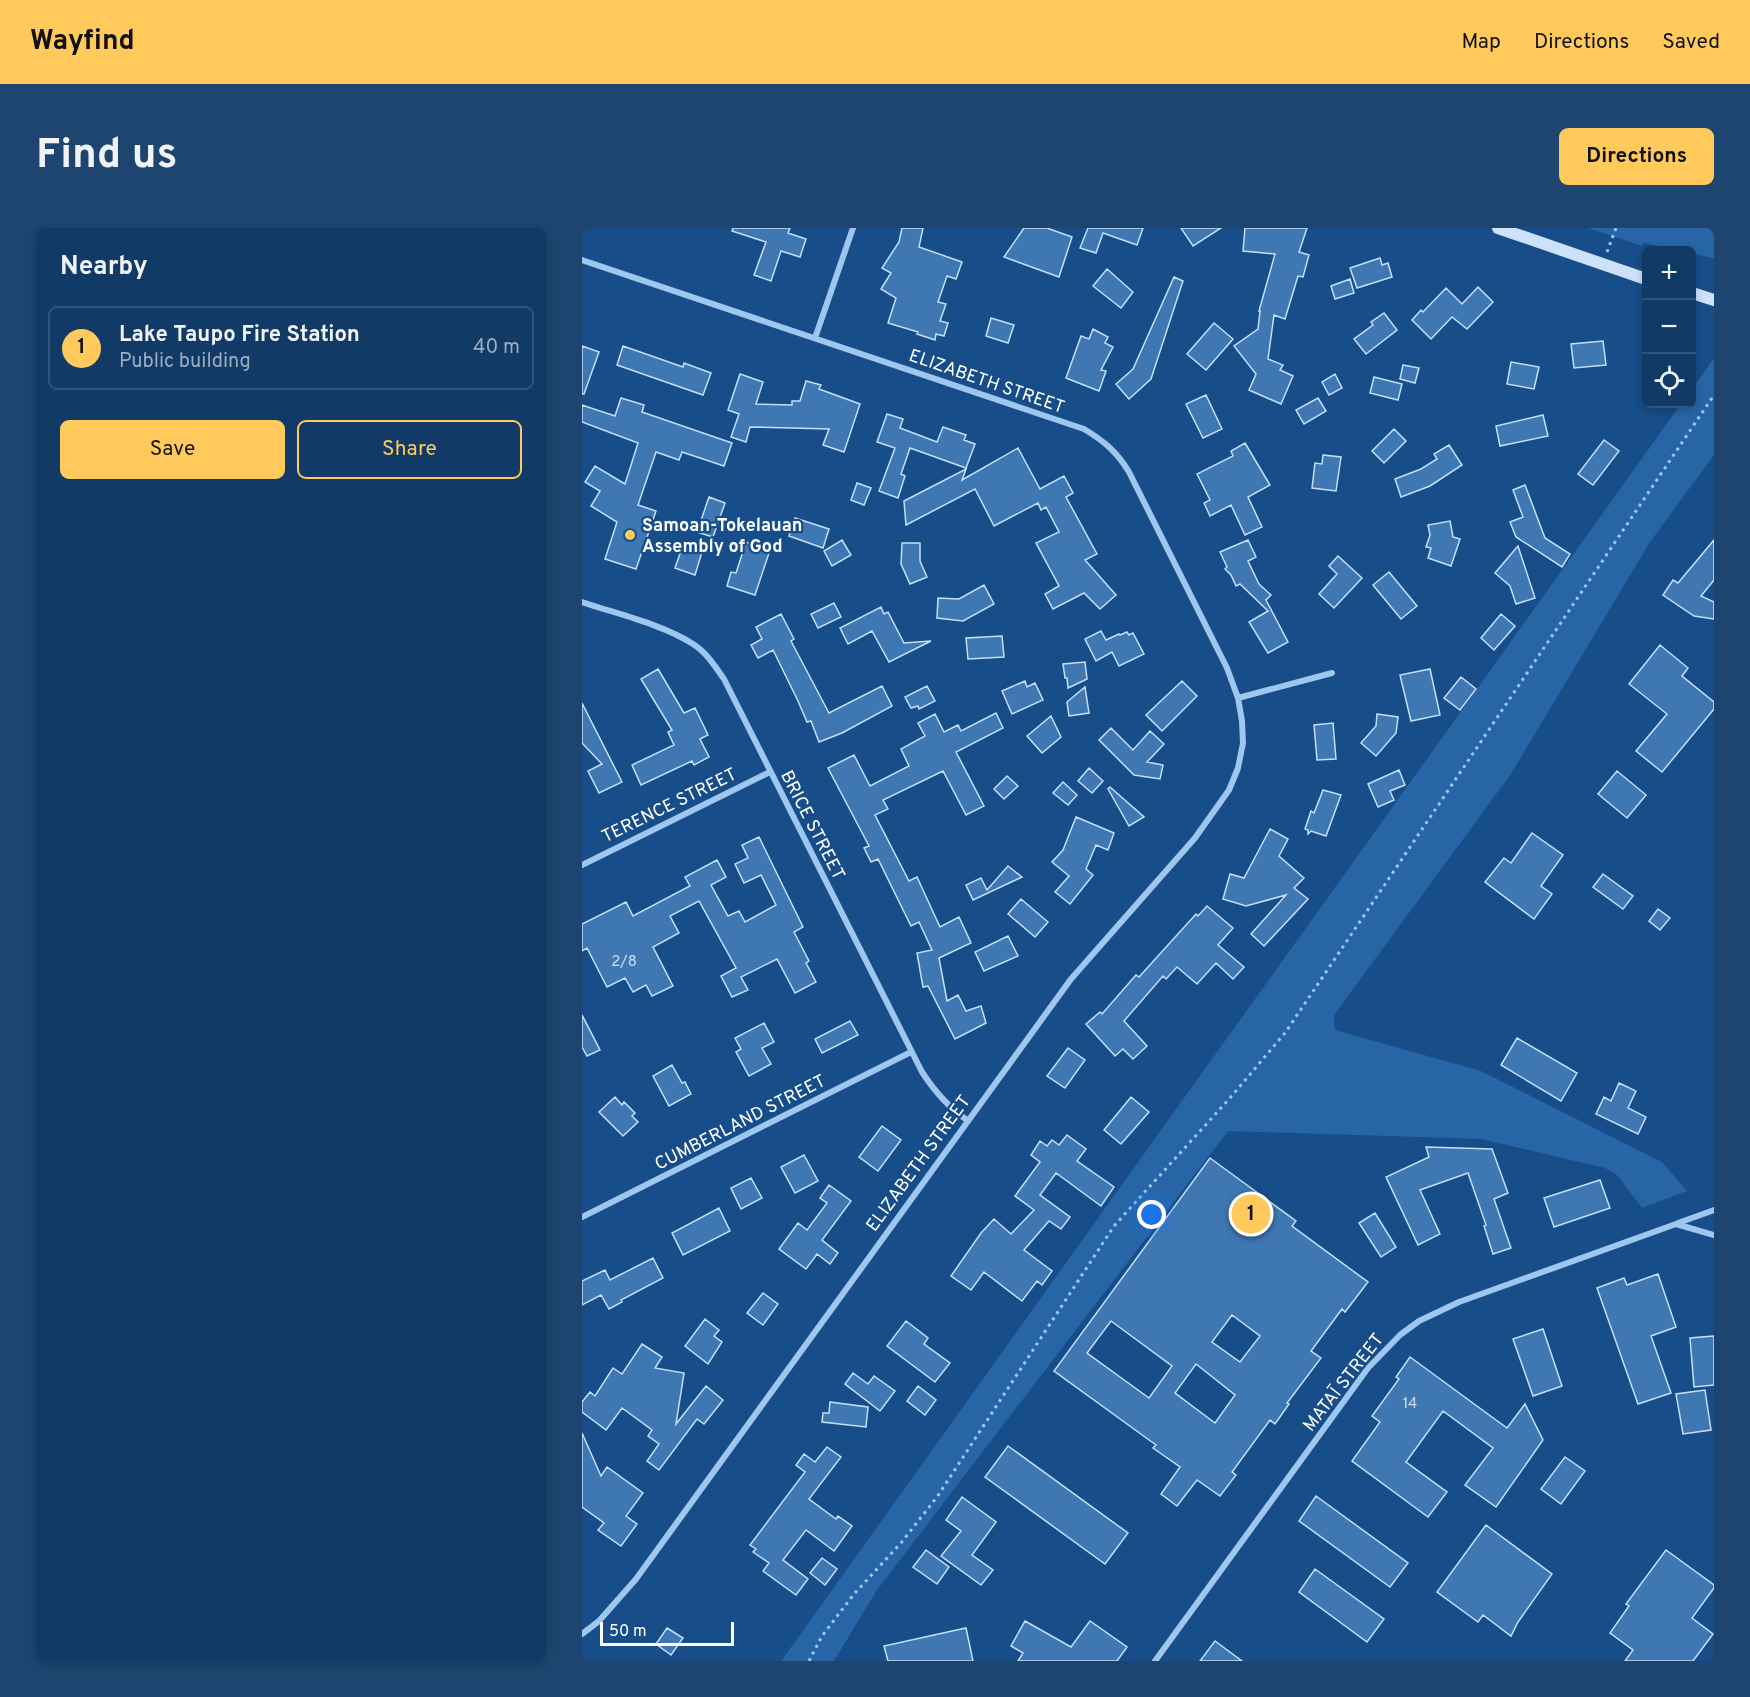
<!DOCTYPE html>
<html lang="en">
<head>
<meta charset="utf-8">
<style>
	body { margin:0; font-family:Overpass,sans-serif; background:#1e4570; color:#f1f3f6 }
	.controls { position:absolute; right:18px; top:18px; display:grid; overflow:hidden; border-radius:9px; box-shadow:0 3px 9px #0003 }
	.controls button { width:54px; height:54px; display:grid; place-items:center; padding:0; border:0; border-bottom:2px solid #30547b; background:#113a67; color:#f1f3f6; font:30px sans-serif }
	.scale { position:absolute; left:18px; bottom:15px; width:134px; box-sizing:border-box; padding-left:6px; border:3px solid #fff; border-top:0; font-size:16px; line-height:21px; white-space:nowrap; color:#fff; -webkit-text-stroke:4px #174d89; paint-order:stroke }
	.you { position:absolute; left:570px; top:987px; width:21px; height:21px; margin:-15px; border:4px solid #fff; border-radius:50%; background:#1a73e8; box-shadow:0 0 0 9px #1a73e833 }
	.badge { display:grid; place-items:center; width:39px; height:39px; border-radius:50%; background:#ffc95c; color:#111; font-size:20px; font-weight:700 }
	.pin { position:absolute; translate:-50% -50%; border:3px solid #fff; box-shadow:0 2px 6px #0006 }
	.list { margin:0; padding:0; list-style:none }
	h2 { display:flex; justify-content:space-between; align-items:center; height:78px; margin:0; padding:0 24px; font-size:26px }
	h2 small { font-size:20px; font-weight:400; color:#9cadc0 }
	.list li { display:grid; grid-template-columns:39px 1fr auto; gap:18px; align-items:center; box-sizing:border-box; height:84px; margin:0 12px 12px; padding:0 12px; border:2px solid #30547b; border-radius:9px }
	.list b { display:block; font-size:22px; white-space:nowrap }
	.list p { margin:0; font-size:20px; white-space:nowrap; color:#9cadc0 }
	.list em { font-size:20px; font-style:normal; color:#9cadc0 }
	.actions { display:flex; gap:12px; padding:18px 24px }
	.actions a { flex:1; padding:14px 0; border:2px solid #ffc95c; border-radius:9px; text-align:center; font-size:21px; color:#ffc95c }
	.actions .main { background:#ffc95c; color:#111 }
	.icon { flex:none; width:33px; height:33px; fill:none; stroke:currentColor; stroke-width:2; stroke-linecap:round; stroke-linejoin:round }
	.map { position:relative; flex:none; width:1132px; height:1433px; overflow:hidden; border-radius:9px }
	header { display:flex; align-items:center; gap:36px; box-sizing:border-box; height:84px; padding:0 30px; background:#ffc95c; color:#111 }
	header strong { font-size:28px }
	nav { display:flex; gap:33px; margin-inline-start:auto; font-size:21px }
	.intro { display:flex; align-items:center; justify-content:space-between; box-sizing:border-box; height:144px; padding:0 36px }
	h1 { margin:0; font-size:42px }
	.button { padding:15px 27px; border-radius:9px; background:#ffc95c; color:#111; font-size:21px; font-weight:700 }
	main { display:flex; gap:36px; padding:0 36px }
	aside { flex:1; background:#113a67; border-radius:9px; box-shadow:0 3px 9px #0003 }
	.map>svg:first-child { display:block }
</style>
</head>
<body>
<header>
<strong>Wayfind</strong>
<nav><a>Map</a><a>Directions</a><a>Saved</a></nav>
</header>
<div class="intro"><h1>Find us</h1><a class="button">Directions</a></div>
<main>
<aside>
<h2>Nearby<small></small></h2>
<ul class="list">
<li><span class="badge">1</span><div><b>Lake Taupo Fire Station</b><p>Public building</p></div><em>40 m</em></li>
</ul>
<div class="actions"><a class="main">Save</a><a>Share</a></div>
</aside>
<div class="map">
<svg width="1132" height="1433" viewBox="0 0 1132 1433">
	<rect width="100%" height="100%" fill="#174d89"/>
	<path fill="#2765a6" d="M 1006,0 L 1132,0 L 1132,30 L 1110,26 L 1110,22 L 1095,22 L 1061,15 L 1060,18 Z
		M 1132,130 L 1132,227 L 1068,314 L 929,546 L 752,787 L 753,802 L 899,843 L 1080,934 L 1105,963 L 1060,980 L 1035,947 L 1023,940 L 899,911 L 646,903 L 295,1362 L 252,1433 L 199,1433 L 1099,176 L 1110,176 L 1110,161 Z"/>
	<path fill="#3f77b2" stroke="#c5dffa" stroke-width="1.5" fill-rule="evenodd" d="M 151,0 L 208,0 L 206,5 L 224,11 L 218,29 L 199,23 L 189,53 L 172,47 L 184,14 L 150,3 Z
		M 320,0 L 341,0 L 337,19 L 380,34 L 374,51 L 365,48 L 356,74 L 364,76 L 358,93 L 366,95 L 362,108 L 354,106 L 353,112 L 335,106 L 336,104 L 306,95 L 314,70 L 299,61 L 309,45 L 300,40 L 317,14 Z
		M 442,0 L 465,0 L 490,9 L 477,49 L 422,29 Z
		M 506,0 L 561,0 L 555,17 L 521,5 L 514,25 L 498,20 Z
		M 599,0 L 639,0 L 611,18 Z
		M 663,0 L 725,0 L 717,24 L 727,27 L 721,49 L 716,48 L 703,91 L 692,87 L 686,131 L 701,137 L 698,142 L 711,148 L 699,176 L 667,162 L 674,146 L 652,118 L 676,101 L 678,83 L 677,83 L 693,26 L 661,23 Z
		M 798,30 L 800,37 L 806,35 L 810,49 L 775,60 L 768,40 Z
		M 525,41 L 551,64 L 539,80 L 511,58 Z
		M 592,49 L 601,53 L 569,151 L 547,171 L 534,156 L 551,141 Z
		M 768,51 L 772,65 L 753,71 L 749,58 Z
		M 896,59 L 911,74 L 885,101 L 870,89 L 849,111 L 830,92 L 839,82 L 841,84 L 864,60 L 880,76 Z
		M 802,85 L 815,102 L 784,126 L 772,111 L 791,97 L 789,94 Z
		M 409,90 L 432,97 L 426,115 L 404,108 Z
		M 632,95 L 651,111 L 624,142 L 605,126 Z
		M 511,101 L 526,109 L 523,115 L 531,119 L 519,142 L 524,143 L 517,163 L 484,150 L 499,108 L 507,111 Z
		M 1021,113 L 1024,137 L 992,140 L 989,116 Z
		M 0,118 L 17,124 L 2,166 L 0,166 Z
		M 41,118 L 101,139 L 102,135 L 129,145 L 121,167 L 35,137 Z
		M 929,134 L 957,139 L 952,161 L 925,156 Z
		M 821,137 L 837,140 L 833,155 L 818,151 Z
		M 158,146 L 181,154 L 174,176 L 210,177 L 210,173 L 218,173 L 224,153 L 239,157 L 237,161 L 278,176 L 262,224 L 241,217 L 247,201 L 168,199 L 164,214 L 149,209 L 157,186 L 146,182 Z
		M 753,146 L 760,160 L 747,167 L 740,154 Z
		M 792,149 L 820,156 L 816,172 L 788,165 Z
		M 624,167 L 640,201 L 621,210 L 604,176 Z
		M 39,170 L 62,177 L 60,184 L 150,215 L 142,238 L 100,224 L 97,232 L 74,224 L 56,277 L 74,283 L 54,341 L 23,331 L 35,294 L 9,278 L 18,263 L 3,254 L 13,238 L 43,256 L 56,215 L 0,194 L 0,177 L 33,188 Z
		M 736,170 L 744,183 L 722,196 L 714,182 Z
		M 305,186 L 321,191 L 318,200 L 355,214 L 361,199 L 384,207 L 382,212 L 393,216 L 384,240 L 328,220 L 319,246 L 323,248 L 316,270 L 297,263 L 313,220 L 295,214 Z
		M 961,187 L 966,208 L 918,218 L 914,198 Z
		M 812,201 L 824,213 L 802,235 L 790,223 Z
		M 1022,212 L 1037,223 L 1011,257 L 996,246 Z
		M 663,215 L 688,257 L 666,269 L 680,299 L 663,307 L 649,277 L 628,288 L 622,275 L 628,272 L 615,246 L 651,228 L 649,223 Z
		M 867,217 L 880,237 L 848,258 L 819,269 L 813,251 L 839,241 L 855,231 L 852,226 Z
		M 436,220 L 458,261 L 482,248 L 491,265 L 484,269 L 515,326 L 503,332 L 534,367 L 518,381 L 502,365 L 471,381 L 463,366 L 477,358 L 454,315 L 477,304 L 464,279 L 459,282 L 456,275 L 412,298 L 393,261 L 324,297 L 322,273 L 384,241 L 380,252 Z
		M 741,227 L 759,229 L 754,263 L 730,260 L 733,235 L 740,236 Z
		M 275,255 L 289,260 L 282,277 L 269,272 Z
		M 943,257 L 963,310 L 988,326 L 980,339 L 934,309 L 928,294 L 941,289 L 931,262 Z
		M 127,269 L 143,275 L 131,309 L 115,304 Z
		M 213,290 L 247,301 L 241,320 L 207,308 Z
		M 868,293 L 871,309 L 878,311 L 869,338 L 846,330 L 849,320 L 844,319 L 848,307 L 846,297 Z
		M 260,312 L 269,327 L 250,338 L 242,323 Z
		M 666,312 L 674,329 L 666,333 L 677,356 L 689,367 L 684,372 L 706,414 L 686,425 L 667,394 L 686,383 L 658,356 L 654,358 L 649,347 L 643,341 L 645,339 L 638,324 Z
		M 1132,312 L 1132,352 L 1119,368 L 1132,374 L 1132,391 L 1112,388 L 1081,367 L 1091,352 L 1096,355 Z
		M 164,314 L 188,322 L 173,367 L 145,358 L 149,344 L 154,345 Z
		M 320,315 L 338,315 L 338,333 L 345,349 L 328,356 L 319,336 Z
		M 101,317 L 120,324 L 113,347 L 93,340 Z
		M 936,318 L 953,370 L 934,376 L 928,358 L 913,345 Z
		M 756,328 L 780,350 L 752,380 L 737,366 L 755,346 L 747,338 Z
		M 807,344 L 835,378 L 819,391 L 791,357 Z
		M 402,357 L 412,376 L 381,393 L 355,390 L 356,370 L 377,371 Z
		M 252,375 L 259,389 L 236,400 L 229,386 Z
		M 299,379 L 302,386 L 306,384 L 322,415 L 349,413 L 307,434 L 290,403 L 266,416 L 258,400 Z
		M 199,386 L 212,411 L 209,413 L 247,485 L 300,458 L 310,478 L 260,505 L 237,514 L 229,493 L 225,494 L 216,473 L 191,422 L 176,430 L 169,417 L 180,411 L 174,399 Z
		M 919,386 L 933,398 L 912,422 L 899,410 Z
		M 519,403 L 524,412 L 537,406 L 538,407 L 545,404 L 547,407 L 551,405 L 562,426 L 537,438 L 530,424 L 514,433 L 503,411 Z
		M 420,408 L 422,429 L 386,431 L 384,410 Z
		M 1078,417 L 1106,440 L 1100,448 L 1132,474 L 1132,481 L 1080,544 L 1054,523 L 1085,486 L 1047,456 Z
		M 503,434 L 505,451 L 486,460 L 485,450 L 483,450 L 481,436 Z
		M 76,441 L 102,485 L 113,480 L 126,507 L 118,511 L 127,529 L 112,537 L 110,533 L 59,557 L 50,537 L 92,517 L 86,504 L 90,502 L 59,451 Z
		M 848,441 L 858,487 L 829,493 L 818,447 Z
		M 879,449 L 894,461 L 878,482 L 862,470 Z
		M 443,453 L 445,459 L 453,455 L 461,472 L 430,486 L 420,463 Z
		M 600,453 L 615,468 L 580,503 L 564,487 Z
		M 345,458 L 353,473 L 337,481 L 336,478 L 329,480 L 323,469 Z
		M 503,459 L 507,485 L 487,488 L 485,474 Z
		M 0,475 L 40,554 L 17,565 L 6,543 L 20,536 L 0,515 Z
		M 414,485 L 421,500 L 374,524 L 402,578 L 384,587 L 361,543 L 301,572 L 306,581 L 293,587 L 327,653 L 335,649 L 358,699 L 377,689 L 389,715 L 357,730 L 365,773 L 376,767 L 384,783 L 399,778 L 404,795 L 373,811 L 346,758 L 341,759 L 335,725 L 350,722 L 337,694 L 329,698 L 296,631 L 289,634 L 282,620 L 287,618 L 246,540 L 272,527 L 288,558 L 327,538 L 319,521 L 343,508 L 336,495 L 353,486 L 362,504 L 376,497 L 379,503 Z
		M 795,486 L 816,489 L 814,505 L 794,528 L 779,515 L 794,498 Z
		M 469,488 L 479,509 L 460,525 L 445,508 Z
		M 751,495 L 754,531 L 735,532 L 732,497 Z
		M 529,500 L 551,522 L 568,503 L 582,516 L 565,534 L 581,537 L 578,551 L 552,547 L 517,512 Z
		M 507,540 L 521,553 L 510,565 L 496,553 Z
		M 817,542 L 823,557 L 808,563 L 812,572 L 796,579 L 786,556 Z
		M 1035,543 L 1064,567 L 1045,590 L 1016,566 Z
		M 425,548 L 436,558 L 422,571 L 412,561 Z
		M 481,554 L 495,567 L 486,577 L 471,565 Z
		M 528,559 L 562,589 L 547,598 L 526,561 Z
		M 741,562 L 759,567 L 744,608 L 729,603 L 726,606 L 726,602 L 723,601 L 729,583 L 732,585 Z
		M 494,589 L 532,605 L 526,622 L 514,617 L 504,641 L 511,647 L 488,676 L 473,664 L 487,648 L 470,634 L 481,622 Z
		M 688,601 L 706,611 L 697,628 L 722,650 L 712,660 L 726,671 L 682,718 L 669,706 L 704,667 L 664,678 L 641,671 L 648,646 L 662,650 Z
		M 950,605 L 981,627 L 959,658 L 970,666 L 952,691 L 903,654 L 922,630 L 929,635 Z
		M 177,609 L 221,699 L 212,704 L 227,733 L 224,735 L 234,754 L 213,765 L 195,731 L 159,749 L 166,762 L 150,769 L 139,748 L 154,740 L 117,673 L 88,688 L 97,705 L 71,719 L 91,758 L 70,768 L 64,757 L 51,764 L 43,750 L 25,759 L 5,720 L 0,723 L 0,696 L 44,674 L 51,688 L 108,658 L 103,649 L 135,632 L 144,649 L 129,657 L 146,688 L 157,683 L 163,694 L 194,677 L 179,647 L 162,655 L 153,636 L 166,630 L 160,617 Z
		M 426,638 L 440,649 L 391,672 L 384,657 L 399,650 L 405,662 Z
		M 1021,646 L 1051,668 L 1041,681 L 1011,659 Z
		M 439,671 L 466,694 L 453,709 L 426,686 Z
		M 625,678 L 651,700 L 636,717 L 662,739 L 651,751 L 634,735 L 615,756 L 595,739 L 584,751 L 581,748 L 542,793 L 565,818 L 551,831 L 541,821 L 533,828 L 504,796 L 518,784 L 520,786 L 554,747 L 557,749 L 614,686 L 616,688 Z
		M 1076,681 L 1088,690 L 1078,702 L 1067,693 Z
		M 426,708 L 436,728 L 402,743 L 393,724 Z
		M 0,787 L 18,822 L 5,828 L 0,819 Z
		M 268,793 L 276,807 L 240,825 L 233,811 Z
		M 182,795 L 192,814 L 180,820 L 189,836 L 167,848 L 154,824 L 159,821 L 153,810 Z
		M 935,810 L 995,845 L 979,873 L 919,837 Z
		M 486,820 L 503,832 L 483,860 L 465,848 Z
		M 90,837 L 100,855 L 103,854 L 109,866 L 87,878 L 71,848 Z
		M 1037,855 L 1054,863 L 1046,880 L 1064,889 L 1056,906 L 1014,886 L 1022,869 L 1029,873 Z
		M 33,869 L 40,877 L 42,874 L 53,885 L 50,888 L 56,894 L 41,908 L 17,884 Z
		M 549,869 L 567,884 L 539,916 L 522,902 Z
		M 300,898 L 319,912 L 296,943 L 277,929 Z
		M 485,907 L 504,921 L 495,933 L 532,959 L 519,978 L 474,945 L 458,967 L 488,989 L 479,1001 L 467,993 L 442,1022 L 470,1043 L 460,1057 L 455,1053 L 440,1073 L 402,1044 L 389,1062 L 369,1048 L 399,1005 L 412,991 L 429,1006 L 452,982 L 433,968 L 458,934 L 449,927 L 458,913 L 465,918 L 470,912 L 477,917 Z
		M 844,919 L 910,921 L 926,965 L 912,971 L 929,1020 L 911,1026 L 902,998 L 904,997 L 886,945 L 838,962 L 858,1006 L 836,1017 L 804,949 L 847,929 Z
		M 222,927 L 236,953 L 213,965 L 199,939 Z
		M 628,930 L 714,993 L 710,998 L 786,1054 L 763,1084 L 760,1081 L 729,1123 L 739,1130 L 705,1175 L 707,1176 L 693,1196 L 688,1192 L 650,1244 L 654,1247 L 638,1268 L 615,1252 L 595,1278 L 579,1266 L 598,1239 L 571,1220 L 574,1217 L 472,1143 ZM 650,1087 L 678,1108 L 658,1134 L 630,1114 ZM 529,1093 L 590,1138 L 567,1170 L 505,1125 ZM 614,1136 L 653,1167 L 633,1195 L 593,1165 Z
		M 169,950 L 180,970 L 159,981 L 149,960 Z
		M 1018,952 L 1028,980 L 972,999 L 962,970 Z
		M 247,957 L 269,973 L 240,1012 L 256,1025 L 248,1036 L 235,1026 L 224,1041 L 197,1021 L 216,995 L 225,1002 L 245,975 L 238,970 Z
		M 137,980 L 148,1003 L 101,1027 L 90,1005 Z
		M 793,985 L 814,1019 L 799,1029 L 777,995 Z
		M 71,1030 L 81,1050 L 39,1072 L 40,1074 L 27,1081 L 19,1067 L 0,1077 L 0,1053 L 23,1042 L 28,1052 Z
		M 1076,1046 L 1094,1099 L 1069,1108 L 1089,1165 L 1056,1176 L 1015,1060 L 1042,1050 L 1045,1057 Z
		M 181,1065 L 196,1076 L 181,1097 L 165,1085 Z
		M 123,1091 L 137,1102 L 132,1108 L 140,1114 L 126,1136 L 103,1118 Z
		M 324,1093 L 346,1110 L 342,1116 L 368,1135 L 353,1154 L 305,1118 Z
		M 961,1101 L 980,1158 L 951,1168 L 931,1111 Z
		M 1132,1108 L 1132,1157 L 1112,1159 L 1108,1110 Z
		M 60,1116 L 80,1129 L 73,1140 L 102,1145 L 94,1196 L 124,1158 L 141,1172 L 122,1196 L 115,1191 L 77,1242 L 65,1233 L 77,1216 L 66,1208 L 70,1202 L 40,1180 L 24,1202 L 0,1184 L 0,1174 L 8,1164 L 13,1168 L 31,1140 L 40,1146 Z
		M 828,1129 L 925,1200 L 943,1176 L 961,1212 L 914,1279 L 883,1257 L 911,1220 L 861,1183 L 824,1234 L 865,1264 L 846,1289 L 770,1233 L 798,1194 L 790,1188 L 817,1151 L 814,1149 Z
		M 271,1145 L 286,1156 L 292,1148 L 313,1163 L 298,1183 L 263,1156 Z
		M 336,1158 L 354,1172 L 343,1187 L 325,1173 Z
		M 1123,1162 L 1129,1202 L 1101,1206 L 1094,1166 Z
		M 248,1174 L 286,1179 L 284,1199 L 240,1194 L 241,1185 L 247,1185 Z
		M 0,1205 L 19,1248 L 25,1239 L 61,1265 L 44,1288 L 55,1296 L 39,1318 L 16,1302 L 22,1295 L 0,1279 Z
		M 426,1218 L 546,1305 L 523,1336 L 403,1249 Z
		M 245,1219 L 259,1229 L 227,1271 L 254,1291 L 256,1288 L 270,1298 L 252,1323 L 224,1302 L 201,1332 L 226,1351 L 214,1367 L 181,1343 L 187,1335 L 171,1324 L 174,1321 L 168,1317 L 223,1244 L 214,1237 L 222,1226 L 233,1234 Z
		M 983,1229 L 1003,1243 L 979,1276 L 959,1261 Z
		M 734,1268 L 826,1335 L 808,1359 L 717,1293 Z
		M 380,1269 L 414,1294 L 390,1327 L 411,1342 L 399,1357 L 359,1328 L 379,1303 L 364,1292 Z
		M 904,1297 L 970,1346 L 936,1394 L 929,1408 L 901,1387 L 896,1394 L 855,1364 Z
		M 344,1322 L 367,1339 L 355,1356 L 331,1339 Z
		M 1084,1322 L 1132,1357 L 1132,1360 L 1110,1390 L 1131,1406 L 1111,1433 L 1043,1433 L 1051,1422 L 1028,1405 L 1047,1378 L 1044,1376 Z
		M 240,1330 L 255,1341 L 243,1357 L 228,1345 Z
		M 733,1341 L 802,1391 L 785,1414 L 717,1364 Z
		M 443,1393 L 489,1419 L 508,1393 L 545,1419 L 535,1433 L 436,1433 L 441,1425 L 429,1418 Z
		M 85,1400 L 101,1410 L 89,1427 L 74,1416 Z
		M 384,1400 L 391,1433 L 306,1433 L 302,1418 Z
		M 633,1413 L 660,1433 L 618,1433 Z"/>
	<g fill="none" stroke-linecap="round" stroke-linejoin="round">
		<path stroke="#9fc6ee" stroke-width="3" stroke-dasharray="3 4.5" stroke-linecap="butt" d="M 1025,24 L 1034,0
			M 227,1433 L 240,1408 L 272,1366 L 319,1315 L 355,1269 L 532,998 L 648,870 L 703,805 L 1132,167"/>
		<path stroke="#9fc6ee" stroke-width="6" d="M 0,32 L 502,201 C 522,213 535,224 547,244 L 645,440 L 656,470 L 660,493 L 661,515 L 656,540 L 647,562 L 613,610 L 489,751 L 54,1351 L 17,1393 L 0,1406
			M 233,110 L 271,0
			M 0,374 C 35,386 80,396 111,416 C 124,424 133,438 142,451 L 340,844 C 353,864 366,879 385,892
			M 656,470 L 750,445
			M 0,637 L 188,544
			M 0,989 L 329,824
			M 1096,995 L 1132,982
			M 573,1433 L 786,1140 L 818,1107 L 837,1093 L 877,1074 L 1094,996 L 1132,1007"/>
		<path stroke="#cce2fa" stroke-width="12" d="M 916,0 L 1064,51
			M 1110,65 L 1132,72"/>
	</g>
	<circle fill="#ffc95c" stroke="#174d89" stroke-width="2" cx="48" cy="307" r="6"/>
	<g text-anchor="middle" stroke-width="4.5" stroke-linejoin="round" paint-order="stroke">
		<g font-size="15" fill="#cfddec">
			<text x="42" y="738">2/8</text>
			<text x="828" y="1180">14</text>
		</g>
		<g font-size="18" fill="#fff" stroke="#174d89">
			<text transform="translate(405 153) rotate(19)" y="6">ELIZABETH STREET</text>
			<text transform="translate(87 577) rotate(-26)" y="6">TERENCE STREET</text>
			<text transform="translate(231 597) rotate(63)" y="6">BRICE STREET</text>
			<text transform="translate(158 894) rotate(-27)" y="6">CUMBERLAND STREET</text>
			<text transform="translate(336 935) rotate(-54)" y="6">ELIZABETH STREET</text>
			<text transform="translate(761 1154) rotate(-52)" y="6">MATAĪ STREET</text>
		</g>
		<g font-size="18" font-weight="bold" fill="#fff" stroke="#174d89" text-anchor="start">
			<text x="60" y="303">Samoan-Tokelauan<tspan x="60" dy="21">Assembly of God</tspan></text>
		</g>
	</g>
</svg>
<div class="controls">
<button>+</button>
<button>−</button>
<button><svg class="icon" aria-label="locate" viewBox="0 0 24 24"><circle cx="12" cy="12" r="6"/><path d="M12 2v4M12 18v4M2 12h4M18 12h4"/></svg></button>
</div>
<div class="scale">50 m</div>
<div class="you"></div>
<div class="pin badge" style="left:669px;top:986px">1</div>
</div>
</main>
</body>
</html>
